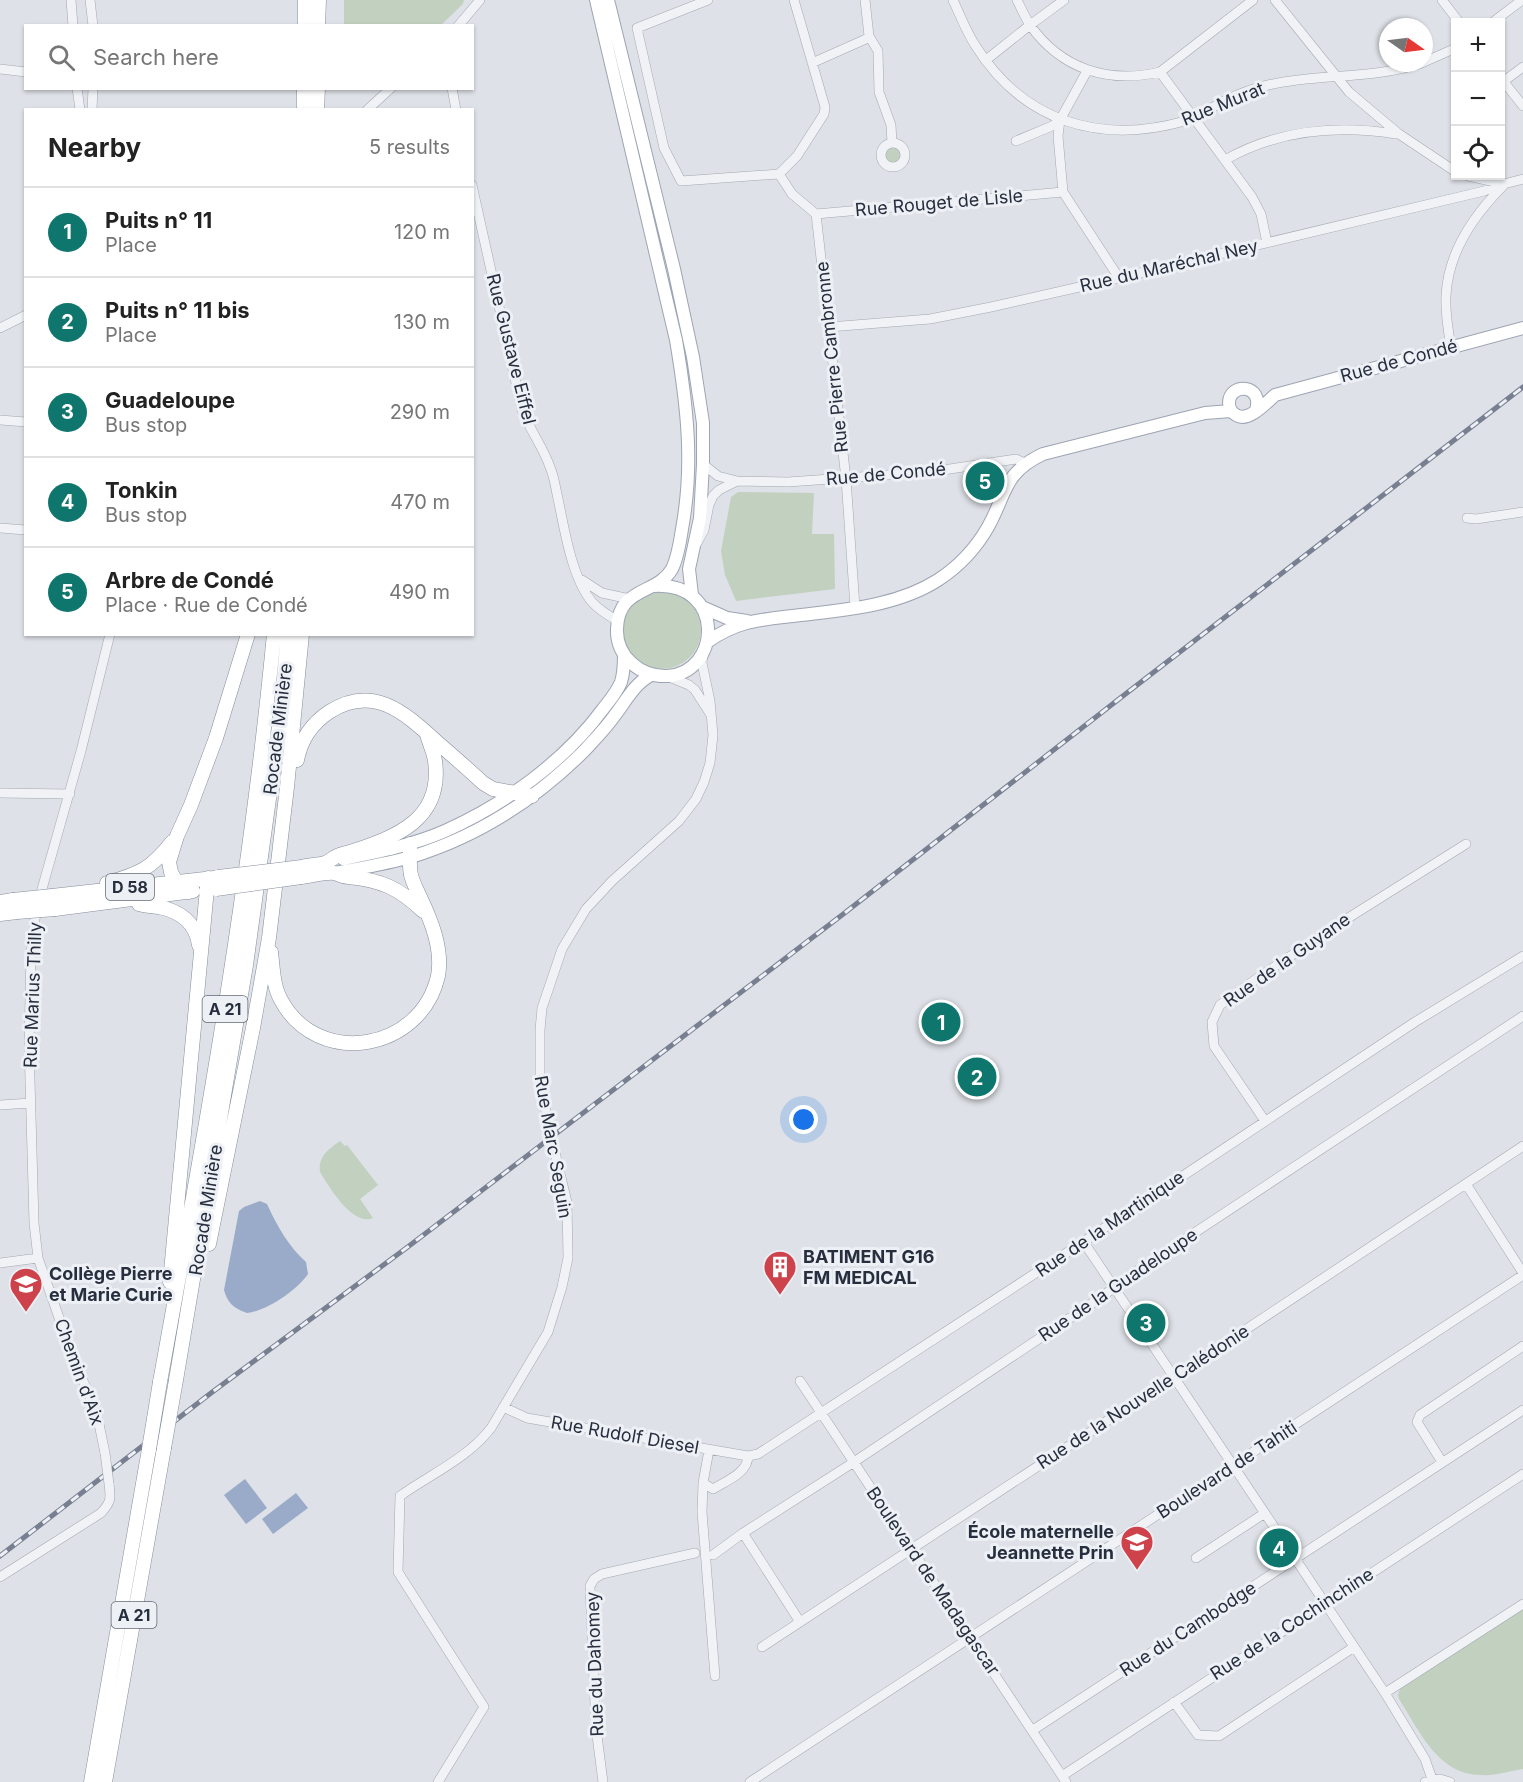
<!DOCTYPE html>
<html lang="en">
<head>
<meta charset="utf-8">
<style>
	body { margin:0; font-family:Inter,sans-serif; background:#f2f2f2; color:#222 }
	.controls { position:absolute; right:18px; top:18px; display:grid; overflow:hidden; border-radius:0px; box-shadow:0 2px 4px #0004 }
	.controls button { width:54px; height:54px; display:grid; place-items:center; padding:0; border:0; border-bottom:2px solid #e0e0e0; background:#fff; color:#222; font:30px sans-serif }
	.compass { position:absolute; left:1379px; top:18px; width:54px; height:54px; border-radius:50%; background:#fff; box-shadow:0 2px 4px #0004; rotate:104deg }
	.you { position:absolute; left:804px; top:1120px; width:21px; height:21px; margin:-15px; border:4px solid #fff; border-radius:50%; background:#1a73e8; box-shadow:0 0 0 9px #1a73e833 }
	.badge { display:grid; place-items:center; width:39px; height:39px; border-radius:50%; background:#0f766e; color:#fff; font-size:20px; font-weight:700 }
	.pin { position:absolute; translate:-50% -50%; border:3px solid #fff; box-shadow:0 2px 6px #0006 }
	.list { margin:0; padding:0; list-style:none }
	h2 { display:flex; justify-content:space-between; align-items:center; height:78px; margin:0; padding:0 24px; font-size:26px }
	h2 small { font-size:20px; font-weight:400; color:#767676 }
	.list li { display:grid; grid-template-columns:39px 1fr auto; gap:18px; align-items:center; box-sizing:border-box; height:90px; padding:0 24px; border-top:2px solid #e0e0e0 }
	.list b { display:block; font-size:22px; white-space:nowrap }
	.list p { margin:0; font-size:20px; white-space:nowrap; color:#767676 }
	.list em { font-size:20px; font-style:normal; color:#767676 }
	.icon { flex:none; width:33px; height:33px; fill:none; stroke:currentColor; stroke-width:2; stroke-linecap:round; stroke-linejoin:round }
	.map { position:relative; flex:none; width:1523px; height:1782px; overflow:hidden }
	.search { position:absolute; background:#fff; box-shadow:0 2px 4px #0004; left:24px; top:24px; width:450px; height:66px; display:flex; align-items:center; gap:15px; box-sizing:border-box; padding:0 21px; border-radius:0px; color:#767676; font-size:22px }
	.panel { position:absolute; background:#fff; box-shadow:0 2px 4px #0004; left:24px; top:108px; width:450px; height:528px; border-radius:0px }
	.map>svg:first-child { display:block }
</style>
</head>
<body>
<div class="map">
<svg width="1523" height="1782" viewBox="0 0 1523 1782">
	<rect width="100%" height="100%" fill="#dee1e7"/>
	<path fill="#c2d1bf" d="M 344,0 L 464,0 L 463,4 L 441,25 L 344,26 Z
		M885 155a8 8 0 1 1 16 0a8 8 0 1 1-16 0Z
		M 738,492 L 814,493 L 812,534 L 834,534 L 835,589 L 736,601 L 725,575 L 721,551 L 731,497 Z
		M623 630a39 39 0 1 1 78 0a39 39 0 1 1-78 0Z
		M 340,1141 L 345,1146 L 347,1145 L 378,1185 L 360,1199 L 373,1218 C 353,1227 329,1187 320,1172 C 318,1156 329,1149 340,1141 Z
		M 1523,1608 L 1523,1769 C 1509,1771 1495,1776 1481,1775 C 1438,1775 1419,1730 1399,1699 L 1398,1695 L 1400,1689 Z"/>
	<path fill="#99abc8" d="M 260,1201 L 267,1204 C 277,1226 289,1247 306,1262 L 308,1274 C 297,1290 267,1311 247,1313 C 234,1308 228,1304 224,1290 L 239,1211 L 244,1207 Z
		M 245,1479 L 267,1508 L 246,1524 L 224,1495 Z
		M 296,1493 L 308,1508 L 273,1534 L 262,1519 Z"/>
	<g fill="none" stroke-linecap="round" stroke-linejoin="round">
		<g stroke="#a3a8b1" stroke-width="10">
			<path id="minor" d="M 71,0 L 73,26
				M 90,0 L 93,26
				M 708,0 L 637,28 L 664,148 L 681,181 L 779,174 L 797,156 L 824,114 L 825,107 L 794,0
				M 953,0 C 960,15 966,31 975,45 C 1023,122 1100,145 1185,121 C 1199,117 1212,107 1226,100 C 1239,94 1254,88 1268,85 C 1319,73 1372,80 1422,63
				M 1017,0 C 1021,8 1025,17 1030,25 C 1061,69 1108,84 1160,72 L 1253,0
				M 1275,0 L 1349,92 L 1399,134 L 1456,172
				M 1442,0 L 1459,22
				M 1493,22 L 1522,0
				M 458,26 L 480,0
				M 869,36 L 878,51 L 879,92 L 891,125 L 892,143
				M 986,60 L 1030,25 L 1064,0
				M 1424,62 L 1456,48
				M 812,63 L 866,39 L 869,36 L 865,0
				M 0,69 L 26,72
				M 1087,71 L 1060,120 L 1058,136 L 1063,192 L 1119,278
				M 1160,72 L 1252,197 L 1261,214 L 1267,243
				M 1500,77 L 1523,106
				M 1504,81 L 1523,67
				M 77,88 L 80,110
				M 452,88 L 456,110
				M 92,110 L 93,88
				M 367,110 L 391,88
				M 1016,141 L 1052,126 L 1060,120
				M881 155a12 12 0 1 1 24 0a12 12 0 1 1-24 0Z
				M 1225,160 C 1277,130 1338,125 1396,134
				M 779,174 L 792,194 L 816,214
				M 1468,176 L 1504,184 L 1523,179
				M 472,185 L 522,410 C 530,430 543,447 550,467 C 554,476 555,485 557,494 C 564,526 571,577 592,602 C 599,610 609,616 618,621
				M 816,214 L 846,479 L 855,607
				M 816,214 L 1063,192
				M 829,327 L 930,319 L 991,307 L 1119,278 L 1484,191 L 1504,184
				M 0,328 L 26,315
				M 1451,347 C 1448,330 1445,313 1446,296 C 1448,252 1473,216 1503,186
				M 0,420 L 26,422
				M 703,464 L 718,476 L 737,481 L 788,482 L 930,472 L 1016,459 L 1025,463
				M 1467,518 L 1476,519 L 1523,512
				M 0,528 L 26,530
				M 697,543 L 704,530 L 709,505 L 713,496 L 719,490 L 737,481
				M 582,580 L 602,593 L 630,599
				M 667,676 L 689,685 L 695,690 L 711,715
				M 0,793 L 70,794
				M 0,1105 L 31,1103
				M 545,1107 L 540,1077 L 540,1030 L 542,1008 L 562,949 L 586,909 L 612,881 L 679,821 L 696,799 L 704,782 L 710,763 L 713,735 L 710,701 L 702,663 L 703,654
				M 1265,1121 L 1214,1046 L 1212,1022 L 1220,1005 L 1262,975 L 1345,920 L 1466,844
				M 1466,1184 L 1523,1273
				M 1083,1241 L 1385,1693 L 1425,1759 L 1432,1779
				M 0,1263 L 38,1258
				M 800,1381 L 1066,1782
				M 503,1407 L 527,1418 L 748,1456
				M 709,1450 L 703,1483 L 702,1512 L 715,1676
				M 105,1453 L 99,1424 L 90,1396 L 76,1366 L 38,1258 L 34,1223 L 29,1044 L 31,953 L 35,919 L 42,889 L 81,751 L 110,634
				M 1442,1462 L 1417,1422 L 1420,1415 L 1523,1346
				M 703,1483 L 713,1489 C 726,1481 748,1473 748,1456 L 758,1454 L 1074,1248 L 1415,1022 L 1523,956
				M 743,1533 L 800,1622
				M 713,1555 L 743,1533 L 854,1462 L 1103,1296 L 1126,1278 L 1523,1016
				M 1196,1558 L 1265,1513
				M 0,1577 L 101,1513 C 111,1502 111,1499 109,1484
				M 762,1647 L 1174,1377 L 1523,1146
				M 1385,1693 L 1523,1604
				M 1174,1702 L 1198,1735 L 1219,1736 L 1354,1647
				M 1033,1730 L 1523,1410
				M 1062,1776 L 1523,1474
				M 438,1782 L 484,1707 L 398,1572 L 400,1496 C 431,1474 468,1458 491,1428 L 548,1332 L 562,1287 L 568,1258 L 567,1202 L 557,1161
				M 603,1782 L 596,1728 L 590,1586 L 594,1579 L 602,1574 L 695,1553
				M 750,1782 L 1523,1275
				M 1425,1782 L 1440,1779 L 1450,1782"/>
		</g>
		<g stroke="#9da4b3" stroke-width="14">
			<path id="major" d="M 596,0 L 676,340 C 687,405 694,464 682,529 C 680,542 678,557 672,569 C 657,595 618,586 617,629 C 616,656 640,677 667,676 C 721,674 727,581 653,586
				M 608,0 L 674,269 L 693,357 L 703,423 L 703,464 L 700,518 L 689,569 L 692,595
				M 1256,410 C 1264,384 1229,382 1229,403 C 1229,408 1232,413 1236,415 C 1248,423 1266,403 1275,395 L 1523,328
				M 702,607 L 727,618 L 747,621
				M 707,642 C 737,621 758,620 793,616 C 841,610 896,607 938,580 C 958,567 976,548 988,527 C 1007,493 1003,473 1043,454 L 1205,413 L 1231,411
				M 343,859 C 378,852 413,845 445,831 C 505,804 564,762 603,709 C 610,700 617,692 621,682 C 624,673 624,664 624,654
				M 334,873 C 360,868 386,864 411,857 C 477,837 536,799 585,750 C 595,739 606,728 615,715 C 626,701 634,684 651,675"/>
		</g>
		<g stroke="#858d9e" stroke-width="15">
			<path id="highway" d="M 305,26 L 305,0
				M 318,26 L 319,0
				M 304,110 L 304,88
				M 317,110 L 318,88
				M 297,760 C 301,739 311,724 329,712 C 374,683 406,714 438,743 C 453,756 468,769 483,783 L 493,789 L 532,796
				M 302,867 C 310,865 318,865 325,863 C 330,861 333,858 337,856 C 341,854 346,853 350,852 C 397,837 443,819 435,761 C 434,752 429,743 427,734
				M 301,877 C 311,876 325,872 334,873 C 339,874 342,877 348,877 C 381,880 399,888 423,911
				M 107,883 C 139,874 151,869 172,842
				M 189,892 L 176,882 L 171,872 L 169,862 L 177,836 L 191,805 L 216,738 L 248,634
				M 52,896 L 214,878
				M 0,902 L 13,900
				M 139,904 C 146,906 152,906 159,907 C 180,911 196,923 199,945
				M 55,909 L 193,891
				M 0,914 L 17,912
				M 271,952 C 273,968 273,986 281,1000 C 318,1069 421,1051 438,976 C 443,949 431,920 420,897 C 417,890 413,883 411,875 C 409,865 410,854 410,844
				M 209,1244 L 253,1028 L 269,938 L 287,787 L 302,634
				M 170,1282 L 208,878
				M 176,1380 L 246,965 L 281,712 L 288,634
				M 160,1382 C 205,1134 250,886 274,634
				M 91,1782 L 149,1449
				M 105,1782 L 164,1448"/>
		</g>
		<use href="#minor" stroke="#f0f2f6" stroke-width="9"/>
		<use href="#major" stroke="#fff" stroke-width="12"/>
		<use href="#highway" stroke="#fff" stroke-width="14"/>
		<g stroke="#777f91" stroke-width="5">
			<path id="rail" d="M 0,1556 L 211,1393 L 409,1246 L 842,915 L 1119,699 L 1523,387"/>
		</g>
		<use href="#rail" stroke="#edf0f5" stroke-width="3" stroke-dasharray="9" stroke-linecap="butt"/>
		<g stroke="#a3a8b1" stroke-width="10" stroke-linecap="butt">
			<path id="minor-bridge" d="M 545,1107 L 557,1161
				M 105,1453 L 109,1484"/>
		</g>
		<g stroke="#858d9e" stroke-width="15" stroke-linecap="butt">
			<path id="highway-bridge" d="M 218,877 L 302,867
				M 216,889 L 301,877
				M 13,900 L 52,896
				M 17,912 L 55,909
				M 164,1448 L 176,1380
				M 149,1449 L 160,1382"/>
		</g>
		<use href="#minor-bridge" stroke="#f0f2f6" stroke-width="9"/>
		<use href="#highway-bridge" stroke="#fff" stroke-width="14"/>
	</g>
	<defs>
		<g id="building-pin" transform="scale(1.725)"><path d="M0 17L-7.5 6A9.5 9.5 0 1 1 7.5 6Z" fill="#cd424b" stroke="#edf0f5"/><path d="M-4-6H4V6H1V3H-1V6H-4ZM-2.5-4.3h1.7v1.8h-1.7ZM.8-4.3h1.7v1.8H.8ZM-2.5-1h1.7V.8h-1.7ZM.8-1h1.7V.8H.8Z" fill="#fff"/></g>
		<g id="school-pin" transform="scale(1.725)"><path d="M0 17L-7.5 6A9.5 9.5 0 1 1 7.5 6Z" fill="#cd424b" stroke="#edf0f5"/><path d="M0-5L7-2L0 1L-7-2ZM-4 1L0 2.5L4 1V4Q0 6-4 4Z" fill="#fff"/></g>
	</defs>
	<g fill-rule="evenodd">
		<use href="#building-pin" x="780" y="1267"/>
		<use href="#school-pin" x="26" y="1284"/>
		<use href="#school-pin" x="1137" y="1542"/>
	</g>
	<g text-anchor="middle" stroke-width="6" stroke-linejoin="round" paint-order="stroke">
		<g fill="#edf0f5" stroke="#626875" stroke-width="1.5">
			<rect x="106" y="874" width="48" height="26" rx="4.5"/>
			<rect x="202.5" y="996" width="45" height="26" rx="4.5"/>
			<rect x="111.5" y="1602" width="45" height="26" rx="4.5"/>
		</g>
		<g font-size="16" font-weight="bold" fill="#272e3e">
			<text x="130" y="893">D 58</text>
			<text x="225" y="1015">A 21</text>
			<text x="134" y="1621">A 21</text>
		</g>
		<g font-size="18" fill="#272e3e" stroke="#edf0f5">
			<text transform="translate(1223 104) rotate(-22)" y="6">Rue Murat</text>
			<text transform="translate(939 203) rotate(-5)" y="6">Rue Rouget de Lisle</text>
			<text transform="translate(1169 266) rotate(-13)" y="6">Rue du Maréchal Ney</text>
			<text transform="translate(511 349) rotate(76)" y="6">Rue Gustave Eiffel</text>
			<text transform="translate(832 357) rotate(-96)" y="6">Rue Pierre Cambronne</text>
			<text transform="translate(1399 361) rotate(-15)" y="6">Rue de Condé</text>
			<text transform="translate(886 474) rotate(-5)" y="6">Rue de Condé</text>
			<text transform="translate(278 729) rotate(-83)" y="6">Rocade Minière</text>
			<text transform="translate(1287 960) rotate(-35)" y="6">Rue de la Guyane</text>
			<text transform="translate(33 995) rotate(-88)" y="6">Rue Marius Thilly</text>
			<text transform="translate(553 1147) rotate(80)" y="6">Rue Marc Seguin</text>
			<text transform="translate(206 1210) rotate(-81)" y="6">Rocade Minière</text>
			<text transform="translate(1110 1224) rotate(-34)" y="6">Rue de la Martinique</text>
			<text transform="translate(1118 1285) rotate(-34)" y="6">Rue de la Guadeloupe</text>
			<text transform="translate(79 1372) rotate(70)" y="6">Chemin d'Aix</text>
			<text transform="translate(1143 1397) rotate(-33)" y="6">Rue de la Nouvelle Calédonie</text>
			<text transform="translate(625 1435) rotate(10)" y="6">Rue Rudolf Diesel</text>
			<text transform="translate(1227 1470) rotate(-33)" y="6">Boulevard de Tahiti</text>
			<text transform="translate(933 1581) rotate(56)" y="6">Boulevard de Madagascar</text>
			<text transform="translate(1292 1624) rotate(-33)" y="6">Rue de la Cochinchine</text>
			<text transform="translate(1188 1629) rotate(-33)" y="6">Rue du Cambodge</text>
			<text transform="translate(595 1664) rotate(-92)" y="6">Rue du Dahomey</text>
		</g>
		<g font-size="18" font-weight="bold" fill="#272e3e" stroke="#edf0f5" text-anchor="start">
			<text x="803" y="1263">BATIMENT G16<tspan x="803" dy="21">FM MEDICAL</tspan></text>
			<text x="49" y="1280">Collège Pierre<tspan x="49" dy="21">et Marie Curie</tspan></text>
			<text x="1114" y="1538" text-anchor="end">École maternelle<tspan x="1114" dy="21">Jeannette Prin</tspan></text>
		</g>
	</g>
</svg>
<div class="controls">
<button>+</button>
<button>−</button>
<button><svg class="icon" aria-label="locate" viewBox="0 0 24 24"><circle cx="12" cy="12" r="6"/><path d="M12 2v4M12 18v4M2 12h4M18 12h4"/></svg></button>
</div>
<svg class="compass" viewBox="-18 -18 36 36"><path d="M0-13l5 13h-10z" fill="#e53935"/><path d="M0 13l5-13h-10z" fill="#767676"/></svg>
<div class="you"></div>
<div class="pin badge" style="left:941px;top:1022px">1</div>
<div class="pin badge" style="left:977px;top:1077px">2</div>
<div class="pin badge" style="left:1146px;top:1323px">3</div>
<div class="pin badge" style="left:1279px;top:1548px">4</div>
<div class="pin badge" style="left:985px;top:481px">5</div>
<div class="search"><svg class="icon" aria-label="search" viewBox="0 0 24 24"><circle cx="10" cy="10" r="6"/><path d="M15 15l6 6"/></svg>Search here</div>
<section class="panel">
<h2>Nearby<small>5 results</small></h2>
<ul class="list">
<li><span class="badge">1</span><div><b>Puits n° 11</b><p>Place</p></div><em>120 m</em></li>
<li><span class="badge">2</span><div><b>Puits n° 11 bis</b><p>Place</p></div><em>130 m</em></li>
<li><span class="badge">3</span><div><b>Guadeloupe</b><p>Bus stop</p></div><em>290 m</em></li>
<li><span class="badge">4</span><div><b>Tonkin</b><p>Bus stop</p></div><em>470 m</em></li>
<li><span class="badge">5</span><div><b>Arbre de Condé</b><p>Place · Rue de Condé</p></div><em>490 m</em></li>
</ul>
</section>
</div>
</body>
</html>
